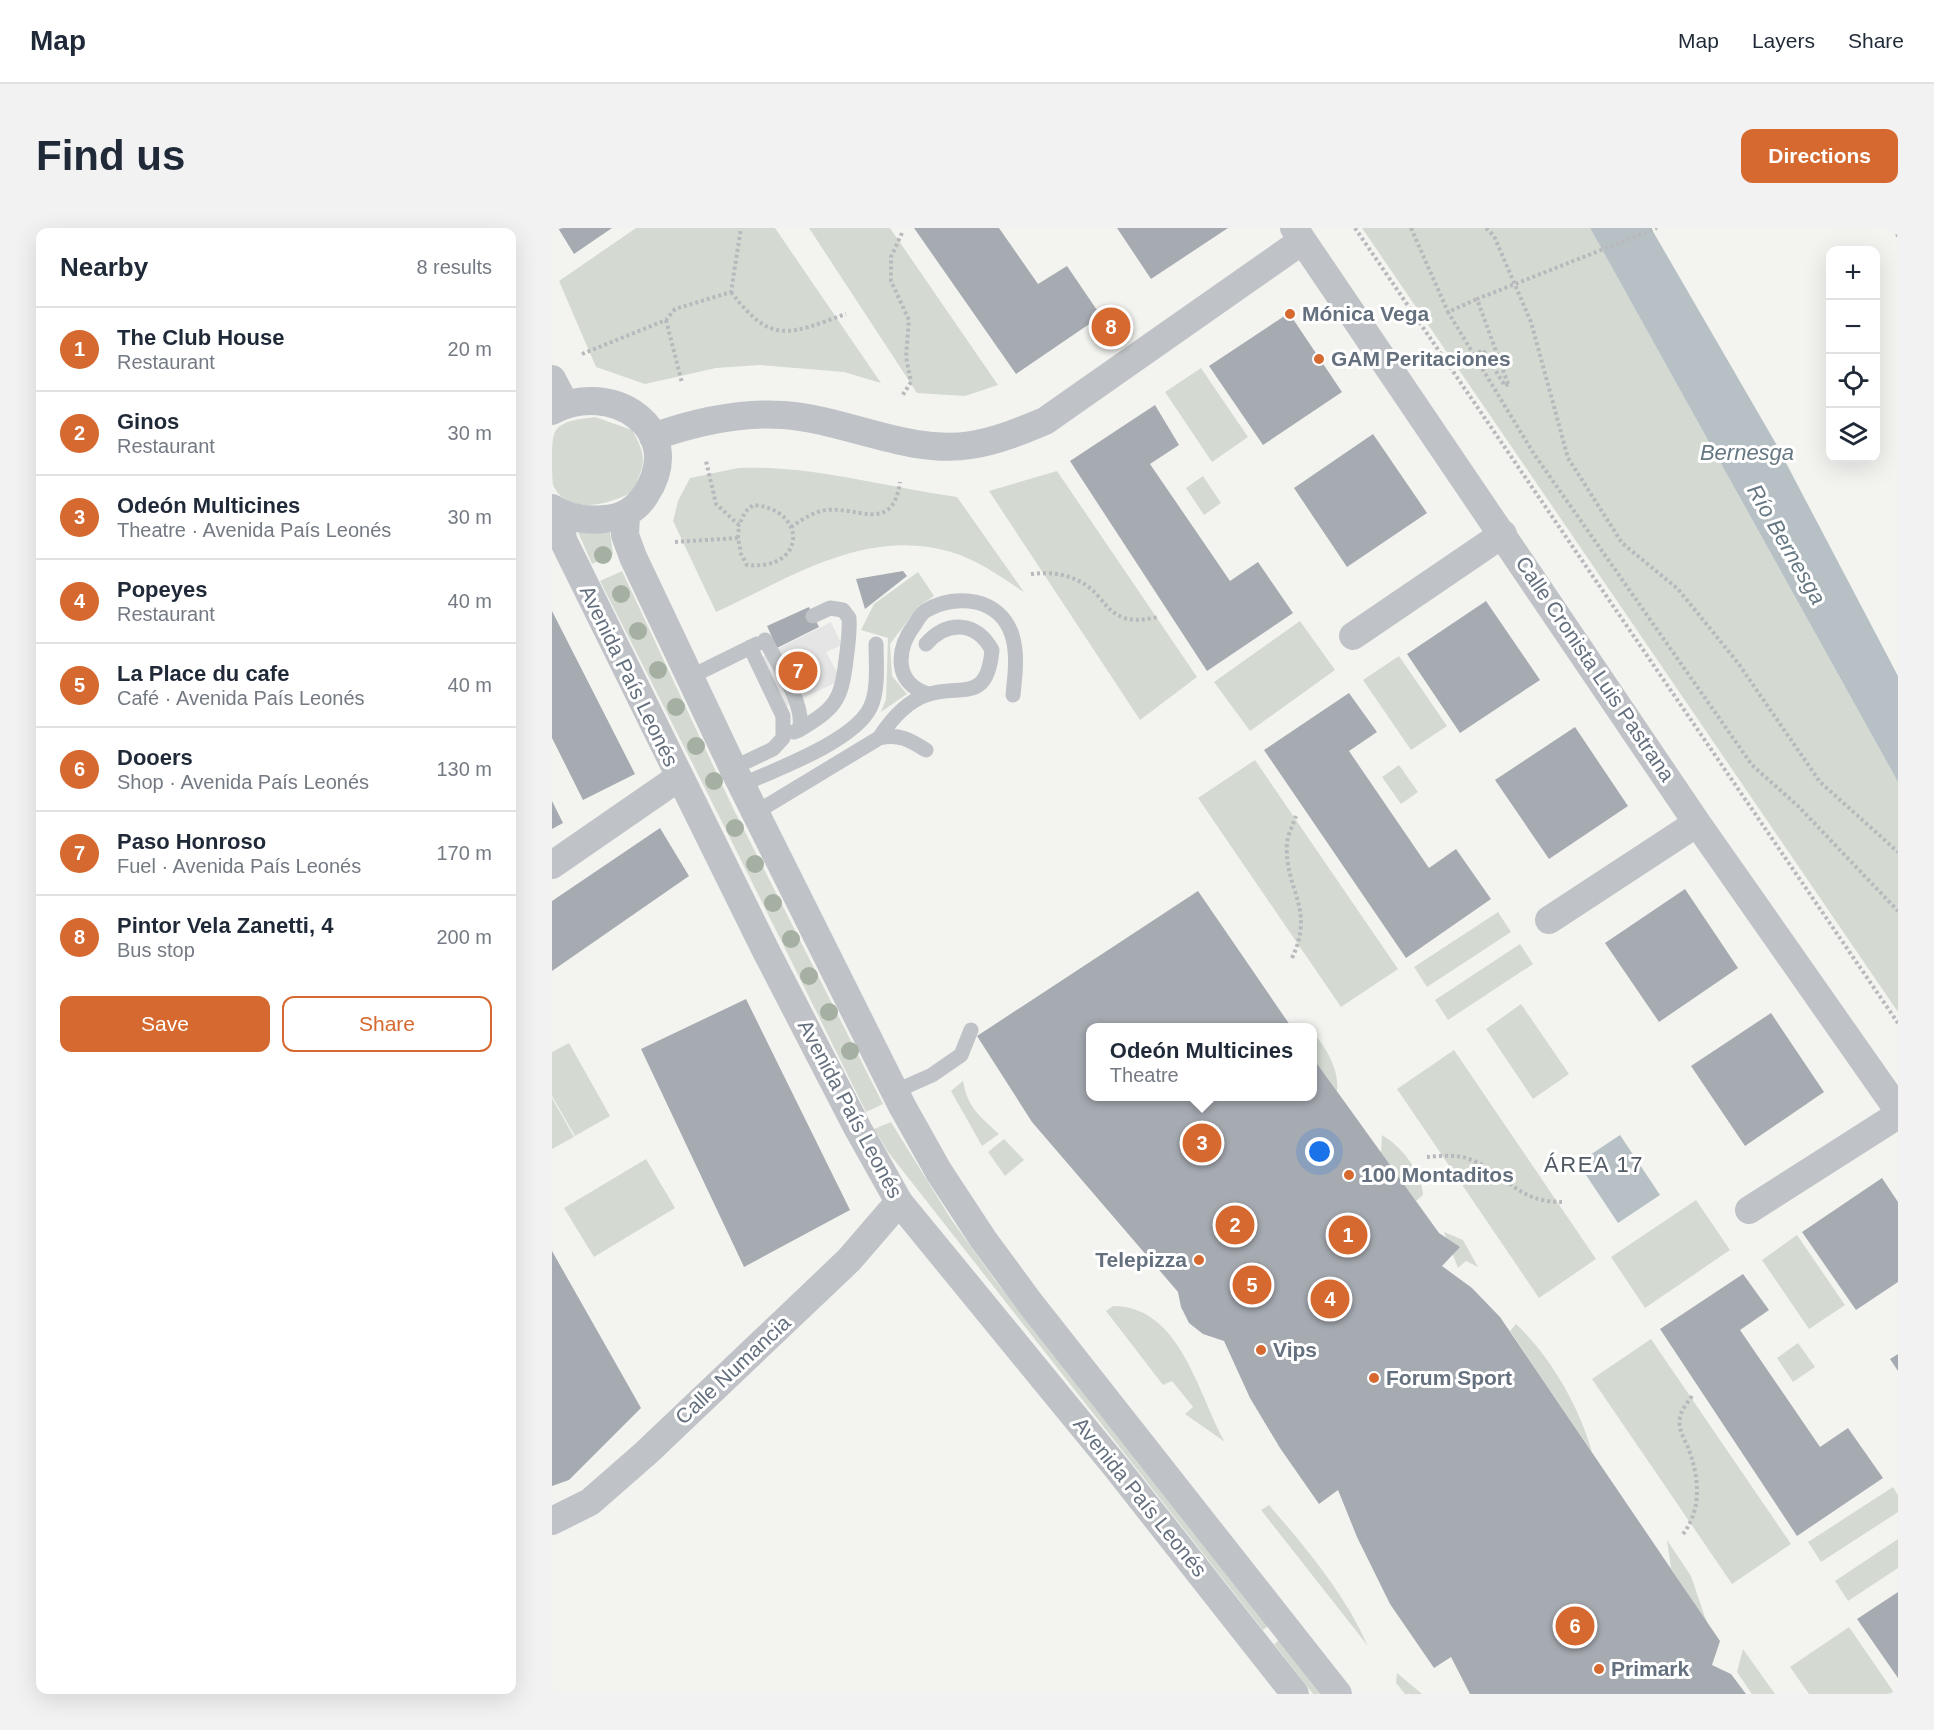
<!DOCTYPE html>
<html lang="en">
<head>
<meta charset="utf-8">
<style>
	body { margin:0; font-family:Helvetica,sans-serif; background:#f2f2f3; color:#1f2937 }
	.controls { position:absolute; right:18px; top:18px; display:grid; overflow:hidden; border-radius:12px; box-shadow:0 6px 24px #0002 }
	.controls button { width:54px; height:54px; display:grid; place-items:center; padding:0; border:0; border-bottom:2px solid #e0e1e3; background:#fff; color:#1f2937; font:30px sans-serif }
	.you { position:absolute; left:768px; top:924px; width:21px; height:21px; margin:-15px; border:4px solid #fff; border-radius:50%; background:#1a73e8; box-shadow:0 0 0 9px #1a73e833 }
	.badge { display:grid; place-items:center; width:39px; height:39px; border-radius:50%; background:#d5692f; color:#fff; font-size:20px; font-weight:700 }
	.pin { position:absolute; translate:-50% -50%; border:3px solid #fff; box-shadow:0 2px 6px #0006 }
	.popup { position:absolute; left:534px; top:795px; width:231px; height:78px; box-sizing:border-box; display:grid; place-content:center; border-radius:12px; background:#fff; filter:drop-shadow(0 2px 4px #0005); font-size:20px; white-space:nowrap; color:#747a83 }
	.popup b { font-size:22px; color:#1f2937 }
	.popup::after { content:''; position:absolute; left:50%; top:100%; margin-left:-12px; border:12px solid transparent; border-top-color:#fff }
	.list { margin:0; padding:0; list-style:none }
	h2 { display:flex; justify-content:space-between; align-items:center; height:78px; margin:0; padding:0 24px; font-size:26px }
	h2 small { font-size:20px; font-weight:400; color:#747a83 }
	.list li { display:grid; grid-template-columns:39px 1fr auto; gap:18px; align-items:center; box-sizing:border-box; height:84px; padding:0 24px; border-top:2px solid #e0e1e3 }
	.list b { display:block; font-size:22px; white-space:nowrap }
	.list p { margin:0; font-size:20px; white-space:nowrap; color:#747a83 }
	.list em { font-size:20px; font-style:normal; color:#747a83 }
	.actions { display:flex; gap:12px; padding:18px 24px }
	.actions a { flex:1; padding:14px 0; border:2px solid #d5692f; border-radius:12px; text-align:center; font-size:21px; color:#d5692f }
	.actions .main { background:#d5692f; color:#fff }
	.icon { flex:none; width:33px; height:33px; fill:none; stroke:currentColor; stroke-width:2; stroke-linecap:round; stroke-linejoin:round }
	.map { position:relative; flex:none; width:1346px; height:1466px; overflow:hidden; border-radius:12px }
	header { display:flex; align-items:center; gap:36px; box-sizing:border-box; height:84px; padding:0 30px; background:#fff; border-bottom:2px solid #e0e1e3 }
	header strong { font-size:28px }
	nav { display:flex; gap:33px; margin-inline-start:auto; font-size:21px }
	.intro { display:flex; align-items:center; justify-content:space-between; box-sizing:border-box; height:144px; padding:0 36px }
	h1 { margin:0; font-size:42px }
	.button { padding:15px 27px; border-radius:12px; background:#d5692f; color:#fff; font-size:21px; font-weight:700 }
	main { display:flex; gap:36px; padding:0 36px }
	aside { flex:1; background:#fff; border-radius:12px; box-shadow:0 6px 24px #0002 }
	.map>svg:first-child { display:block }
</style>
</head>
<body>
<header>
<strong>Map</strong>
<nav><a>Map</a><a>Layers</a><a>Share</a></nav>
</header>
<div class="intro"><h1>Find us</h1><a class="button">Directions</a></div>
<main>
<aside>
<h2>Nearby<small>8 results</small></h2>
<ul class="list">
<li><span class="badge">1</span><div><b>The Club House</b><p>Restaurant</p></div><em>20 m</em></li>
<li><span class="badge">2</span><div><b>Ginos</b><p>Restaurant</p></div><em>30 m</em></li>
<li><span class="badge">3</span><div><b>Odeón Multicines</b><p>Theatre · Avenida País Leonés</p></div><em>30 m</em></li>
<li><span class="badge">4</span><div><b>Popeyes</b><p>Restaurant</p></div><em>40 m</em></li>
<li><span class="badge">5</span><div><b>La Place du cafe</b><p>Café · Avenida País Leonés</p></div><em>40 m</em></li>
<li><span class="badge">6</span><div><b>Dooers</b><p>Shop · Avenida País Leonés</p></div><em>130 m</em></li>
<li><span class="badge">7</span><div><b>Paso Honroso</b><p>Fuel · Avenida País Leonés</p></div><em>170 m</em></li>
<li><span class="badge">8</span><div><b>Pintor Vela Zanetti, 4</b><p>Bus stop</p></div><em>200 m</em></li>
</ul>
<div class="actions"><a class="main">Save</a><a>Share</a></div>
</aside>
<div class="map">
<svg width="1346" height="1466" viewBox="0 0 1346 1466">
	<rect width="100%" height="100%" fill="#f3f4f0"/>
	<path fill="#e4e5e4" d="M 279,394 L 290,417 L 274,424 L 289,452 L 228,481 L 202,433 Z"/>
	<path fill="#d4dad2" d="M 84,0 L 223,0 L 329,155 L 292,144 L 208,137 L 164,140 L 93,156 L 44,139 L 7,53 Z
		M 257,0 L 338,0 L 446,157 L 413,168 L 365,165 Z
		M 810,0 L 1038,0 L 1346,554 L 1346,784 Z
		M 649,140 L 696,209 L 660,234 L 613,164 Z
		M 43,189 L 80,202 C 96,230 93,236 80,264 C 57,277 15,288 1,257 C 0,249 0,237 0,229 C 0,220 0,208 4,202 C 13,191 31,191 43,189 Z
		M 186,240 C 260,237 332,259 405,269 L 472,364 C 449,349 426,332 399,324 C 314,299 240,349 164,384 L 121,293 L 126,273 L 138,250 Z
		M 505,243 L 645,449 L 588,492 L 437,263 Z
		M 651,248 L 669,275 L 652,287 L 634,260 Z
		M 26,304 L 58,305 L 61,326 L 40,336 Z
		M 70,343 L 182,582 L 331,876 L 314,884 C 226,706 138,529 48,353 Z
		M 366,344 L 382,368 L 367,378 L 338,416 L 340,448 L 355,466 L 329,484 L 334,471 L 336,410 L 309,402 L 322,376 Z
		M 748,393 L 783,442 L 698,503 L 662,454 Z
		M 847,428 L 895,498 L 859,522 L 811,452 Z
		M 703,532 L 846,741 L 789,779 L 646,570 Z
		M 847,537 L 866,564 L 849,576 L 830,549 Z
		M 946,684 L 959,704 L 875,759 L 862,739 Z
		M 968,716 L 981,736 L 896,792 L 883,772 Z
		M 969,776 L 1017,846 L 981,871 L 934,801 Z
		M 761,805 C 774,818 788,844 785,863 L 761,830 Z
		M 17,815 L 58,888 L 23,908 L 0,868 L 0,824 Z
		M 902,822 L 1044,1031 L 987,1070 L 845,861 Z
		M 411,853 C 416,881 428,888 447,906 L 430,918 L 399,863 Z
		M 0,870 L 22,909 L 0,921 Z
		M 339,894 L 399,991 L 443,1052 L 716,1398 L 711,1402 L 336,924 L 322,901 Z
		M 830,907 C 850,919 870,944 871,967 L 864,973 L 829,925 Z
		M 452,911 L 472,932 L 453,948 L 436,924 Z
		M 94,931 L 123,980 L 42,1029 L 12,980 Z
		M 1144,972 L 1178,1022 L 1093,1080 L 1059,1029 Z
		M 892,1004 L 911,1012 L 926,1039 L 914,1033 L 906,1040 Z
		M 1245,1007 L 1293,1077 L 1257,1101 L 1210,1032 Z
		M 561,1078 C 629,1078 646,1167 673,1214 L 633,1186 L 641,1179 L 620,1153 L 611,1157 L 554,1083 Z
		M 964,1096 C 999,1129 1027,1178 1040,1224 L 958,1103 Z
		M 1099,1111 L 1239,1316 L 1180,1356 L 1040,1151 Z
		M 1246,1115 L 1263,1139 L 1241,1154 L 1225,1130 Z
		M 1341,1259 L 1346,1267 L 1346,1284 L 1269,1334 L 1256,1314 Z
		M 717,1277 C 755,1321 792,1365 816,1418 L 709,1282 Z
		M 1346,1311 L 1346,1340 L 1296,1373 L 1283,1353 Z
		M 1115,1312 L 1139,1348 L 1155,1395 L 1119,1340 Z
		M 1297,1399 L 1343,1466 L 1257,1466 L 1238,1439 Z
		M 727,1412 L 768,1466 L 761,1466 L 722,1416 Z
		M 1191,1421 L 1223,1466 L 1200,1466 L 1185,1444 Z
		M 845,1445 L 870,1466 L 853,1466 L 844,1455 Z"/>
	<path fill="#b7c0c5" d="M 1038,0 L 1099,0 L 1223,214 L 1346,448 L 1346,554 Z
		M 1068,907 L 1108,967 L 1066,995 L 1026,935 Z"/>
	<path fill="#a6abb2" d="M 6,0 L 60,0 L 22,26 Z
		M 362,0 L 447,0 L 486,56 L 515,38 L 549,88 L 464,146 Z
		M 565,0 L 676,0 L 599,51 Z
		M 737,85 L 790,164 L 711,217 L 657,138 Z
		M 603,177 L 627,217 L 598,236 L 678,353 L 706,334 L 741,385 L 655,443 L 518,233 Z
		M 821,206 L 875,285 L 795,339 L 742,260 Z
		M 351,343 L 355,348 L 313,381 L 304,351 Z
		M 934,373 L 988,452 L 908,505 L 855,426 Z
		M 257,379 L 267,399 L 225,420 L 215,398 Z
		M 0,383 L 83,546 L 31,572 L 0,510 Z
		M 797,465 L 825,504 L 797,523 L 877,640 L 904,621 L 939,671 L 854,730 L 712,522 Z
		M 1023,499 L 1076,578 L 997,631 L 943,552 Z
		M 0,573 L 11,595 L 0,601 Z
		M 108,600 L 137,648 L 0,743 L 0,673 Z
		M 1133,661 L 1186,740 L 1107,794 L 1053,715 Z
		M 646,663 L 740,800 L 539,800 L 539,868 L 761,868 L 761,830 L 887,1005 L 908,1019 L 890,1038 L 920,1060 L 948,1089 L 1168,1413 L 1160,1437 L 1179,1446 L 1194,1466 L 918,1466 L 899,1429 L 882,1440 L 838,1376 L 805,1309 L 786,1262 L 767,1276 L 728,1220 L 698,1170 L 672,1113 L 651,1106 L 637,1095 L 629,1079 L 626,1064 L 480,894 L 425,808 Z
		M 194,771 L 298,982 L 192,1039 L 89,821 Z
		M 1219,785 L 1272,864 L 1193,918 L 1139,838 Z
		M 1330,950 L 1346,974 L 1346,1054 L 1304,1082 L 1250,1004 Z
		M 0,1023 L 89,1180 L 17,1252 L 0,1258 Z
		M 1191,1046 L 1217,1082 L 1188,1102 L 1268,1219 L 1296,1200 L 1331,1250 L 1245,1308 L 1108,1101 Z
		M 1346,1126 L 1346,1143 L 1338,1131 Z
		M 1346,1364 L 1346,1450 L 1305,1391 Z"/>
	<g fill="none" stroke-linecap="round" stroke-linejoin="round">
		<path stroke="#b7b9bc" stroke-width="4" stroke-dasharray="3 3" stroke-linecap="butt" d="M 803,0 L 1346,795
			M 859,0 L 896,84
			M 934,0 L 942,8 L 979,94 L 1016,230 L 1070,315 L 1126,361 L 1186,435 L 1268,554 L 1346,624
			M 1344,0 L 1346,9
			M 350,5 L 339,29 L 339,53 L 357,92 L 354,129 L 359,154 L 350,168
			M 179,64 C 220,118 237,106 294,86
			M 114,92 L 130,155
			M 30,126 L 114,92 L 123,81 L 179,64 L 189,0
			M 922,127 L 896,84 L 925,71
			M 956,156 L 953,158 L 931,122 L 922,127 L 982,226 L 1200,537 L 1246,578 L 1346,683
			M 239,299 C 248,293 258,286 269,283 C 303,275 340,309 348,254
			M 186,310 L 187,297
			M 123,314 L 186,310 L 189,326 L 195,337 C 255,343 256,281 201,277 L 193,284 L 187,297 L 164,276 L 154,233
			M 479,346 C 504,343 529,348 546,368 C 554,377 558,384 570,389 C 582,394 594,391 607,389
			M 740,730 C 764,680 732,662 735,615 C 736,606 741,597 744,588
			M 875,929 C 888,928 905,926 917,931 C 956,945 963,974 1010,974
			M 1131,1306 C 1151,1280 1147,1246 1135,1217 C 1130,1207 1125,1197 1129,1186 C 1131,1179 1138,1172 1141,1166"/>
		<path stroke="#bfc2c6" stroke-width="15" d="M 213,412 C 224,433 255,479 247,502 L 242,504
			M 138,449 L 205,416
			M 376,466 C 341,455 344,421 363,396 C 366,391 370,384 375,382 C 405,365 448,370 460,407 C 466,426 463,447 461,467
			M 247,502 C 283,480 289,474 294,432 C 296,418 298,404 297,390 L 291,382 L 278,380 L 261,388
			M 327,510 C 338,493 354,474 374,467 C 409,455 435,477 440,422 C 424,393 395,392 374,416
			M 181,540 L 221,521 L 231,510 L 231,488 L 198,419
			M 189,557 C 223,542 302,513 318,480 C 327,462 324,435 324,416
			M 203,585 L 327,510 C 347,505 358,512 374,522
			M 342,864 L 380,847 L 409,827 L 419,802"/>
		<path stroke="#bfc2c6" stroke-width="28" d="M 742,0 L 1145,595 L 1346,882
			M 0,151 L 13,176
			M 0,183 C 59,151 136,201 94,266 C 85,281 70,290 53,291 C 34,293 15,290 0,280
			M 101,209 C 143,194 186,184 231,187 C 293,191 356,227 419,217 C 445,213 469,203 493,193 L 750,13
			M 8,285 L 11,312 L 214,723 L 306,901 L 347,974 L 564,1239 L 743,1466
			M 74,287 L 73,307 L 81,329 L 181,540 L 350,878 L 387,944 L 431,1011 L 478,1075 L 786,1466
			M 801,408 L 951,306
			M 0,637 L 126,550
			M 997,692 L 1145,595
			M 1197,982 L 1346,887
			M 0,1293 L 38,1274 L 94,1225 L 297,1032 L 347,974"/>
		<path stroke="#b7b9bc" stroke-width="4" stroke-dasharray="3 3" stroke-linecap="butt" d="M 956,156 L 925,71 L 1105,0"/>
	</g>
	<g fill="#a5afa2">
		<circle cx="51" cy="327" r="9"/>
		<circle cx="69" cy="366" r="9"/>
		<circle cx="86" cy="403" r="9"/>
		<circle cx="106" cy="442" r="9"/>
		<circle cx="124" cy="479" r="9"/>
		<circle cx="144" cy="518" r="9"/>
		<circle cx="162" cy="553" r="9"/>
		<circle cx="183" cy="600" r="9"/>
		<circle cx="203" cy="636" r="9"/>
		<circle cx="221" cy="675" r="9"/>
		<circle cx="239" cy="711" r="9"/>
		<circle cx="257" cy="748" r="9"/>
		<circle cx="277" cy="784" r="9"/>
		<circle cx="298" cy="823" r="9"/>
	</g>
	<g fill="#d5692f" stroke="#fff" stroke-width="2">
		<circle cx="738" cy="86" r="6"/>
		<circle cx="767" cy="131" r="6"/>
		<circle cx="797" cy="947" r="6"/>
		<circle cx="647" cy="1032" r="6"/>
		<circle cx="709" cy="1122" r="6"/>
		<circle cx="822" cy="1150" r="6"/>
		<circle cx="1047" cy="1441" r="6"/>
	</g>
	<g text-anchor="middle" stroke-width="6" stroke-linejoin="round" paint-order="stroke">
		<g font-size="21" font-weight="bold" fill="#65707f" stroke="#fff" text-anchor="start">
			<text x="750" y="93">Mónica Vega</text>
			<text x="779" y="138">GAM Peritaciones</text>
			<text x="809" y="954">100 Montaditos</text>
			<text x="635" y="1039" text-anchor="end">Telepizza</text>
			<text x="721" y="1129">Vips</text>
			<text x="834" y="1157">Forum Sport</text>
			<text x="1059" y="1448">Primark</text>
		</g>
		<g font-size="21" fill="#65707f" stroke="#fff">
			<text transform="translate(1043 441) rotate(56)" y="7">Calle Cronista Luis Pastrana</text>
			<text transform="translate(77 448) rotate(64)" y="7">Avenida País Leonés</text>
			<text transform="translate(298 881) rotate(62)" y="7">Avenida País Leonés</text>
			<text transform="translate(181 1142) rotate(-43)" y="7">Calle Numancia</text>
			<text transform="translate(588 1269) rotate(51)" y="7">Avenida País Leonés</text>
		</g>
		<g font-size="22" font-style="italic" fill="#667883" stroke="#fff">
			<text x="1195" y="232">Bernesga</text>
			<text transform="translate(1235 316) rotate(60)" y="8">Río Bernesga</text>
		</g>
		<g font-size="22" letter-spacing="1.5" fill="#525a65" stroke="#fff">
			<text x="1042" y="944">ÁREA 17</text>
		</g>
	</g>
</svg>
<div class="controls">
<button>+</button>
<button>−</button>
<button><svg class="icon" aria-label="locate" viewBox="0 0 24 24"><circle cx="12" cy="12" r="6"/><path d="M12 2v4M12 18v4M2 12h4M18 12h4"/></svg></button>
<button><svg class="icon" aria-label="layers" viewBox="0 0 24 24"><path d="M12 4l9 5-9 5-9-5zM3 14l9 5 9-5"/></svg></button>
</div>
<div class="you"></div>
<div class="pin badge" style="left:796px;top:1007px">1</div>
<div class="pin badge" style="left:683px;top:997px">2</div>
<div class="pin badge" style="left:650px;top:915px">3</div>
<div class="popup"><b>Odeón Multicines</b>Theatre</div>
<div class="pin badge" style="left:778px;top:1071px">4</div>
<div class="pin badge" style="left:700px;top:1057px">5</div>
<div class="pin badge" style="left:1023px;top:1398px">6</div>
<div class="pin badge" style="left:246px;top:443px">7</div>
<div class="pin badge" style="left:559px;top:99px">8</div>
</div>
</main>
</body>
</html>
